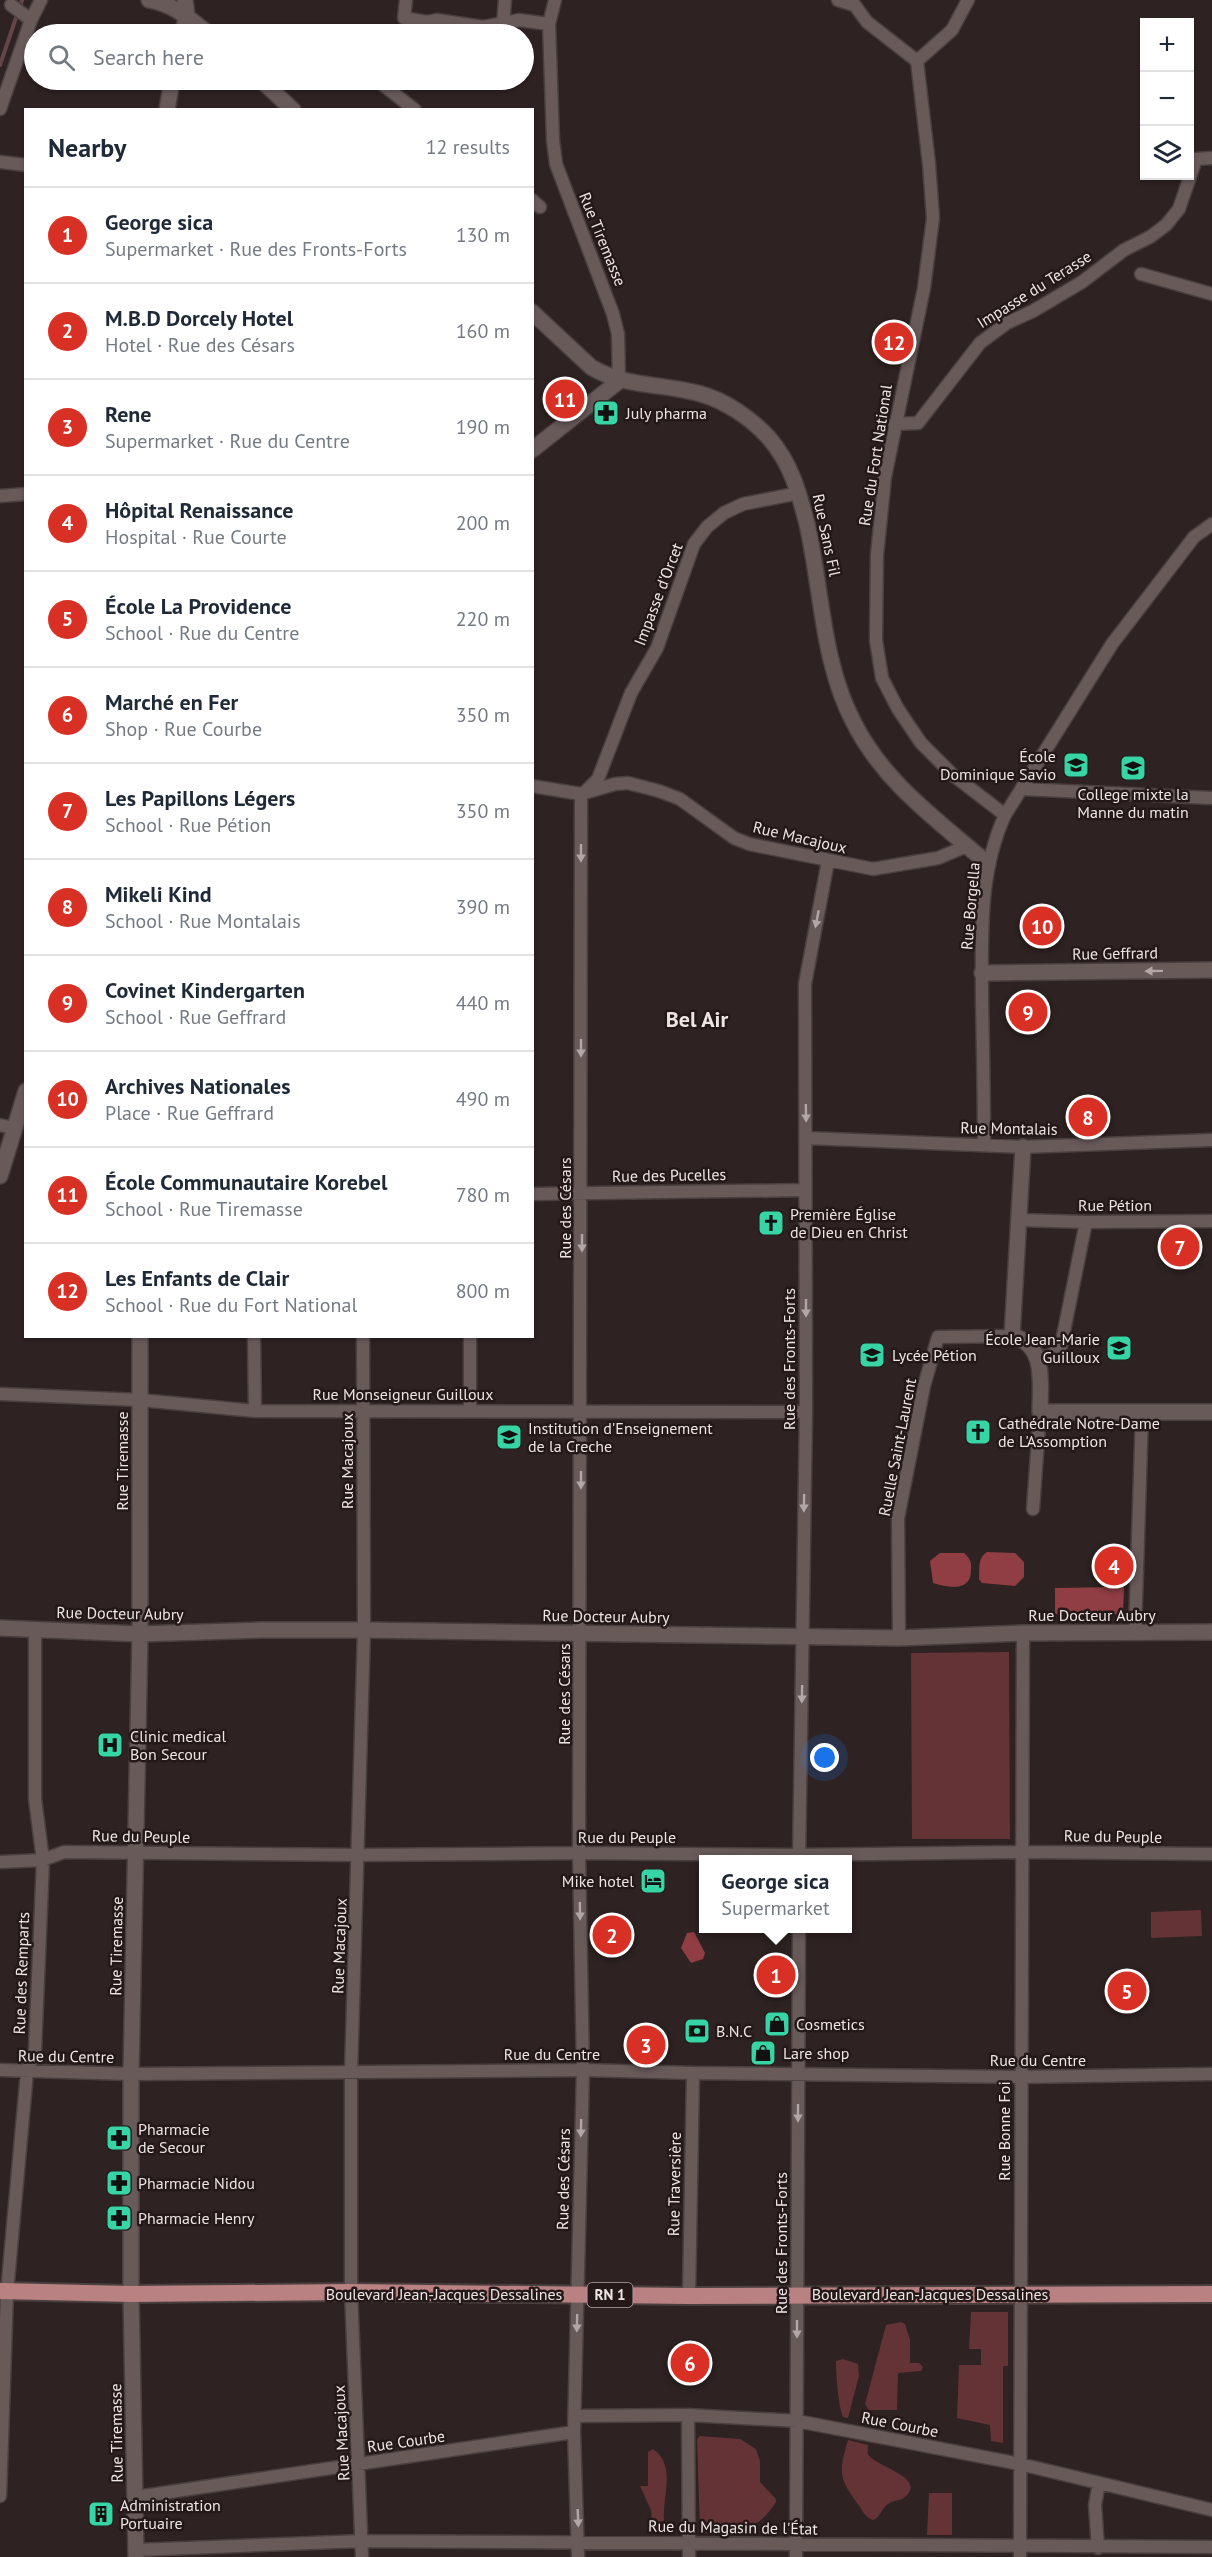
<!DOCTYPE html>
<html lang="en">
<head>
<meta charset="utf-8">
<style>
	body { margin:0; font-family:"PT Sans",sans-serif; background:#f2f2f3; color:#1f2937 }
	.controls { position:absolute; right:18px; top:18px; display:grid; overflow:hidden; border-radius:0px; box-shadow:0 2px 4px #0004 }
	.controls button { width:54px; height:54px; display:grid; place-items:center; padding:0; border:0; border-bottom:2px solid #e0e1e3; background:#fff; color:#1f2937; font:30px sans-serif }
	.you { position:absolute; left:825px; top:1758px; width:21px; height:21px; margin:-15px; border:4px solid #fff; border-radius:50%; background:#1a73e8; box-shadow:0 0 0 9px #1a73e833 }
	.badge { display:grid; place-items:center; width:39px; height:39px; border-radius:50%; background:#d93025; color:#fff; font-size:20px; font-weight:700 }
	.pin { position:absolute; translate:-50% -50%; border:3px solid #fff; box-shadow:0 2px 6px #0006 }
	.popup { position:absolute; left:699px; top:1855px; width:153px; height:78px; box-sizing:border-box; display:grid; place-content:center; border-radius:0px; background:#fff; filter:drop-shadow(0 2px 4px #0005); font-size:20px; white-space:nowrap; color:#747a83 }
	.popup b { font-size:22px; color:#1f2937 }
	.popup::after { content:''; position:absolute; left:50%; top:100%; margin-left:-12px; border:12px solid transparent; border-top-color:#fff }
	.list { margin:0; padding:0; list-style:none }
	h2 { display:flex; justify-content:space-between; align-items:center; height:78px; margin:0; padding:0 24px; font-size:26px }
	h2 small { font-size:20px; font-weight:400; color:#747a83 }
	.list li { display:grid; grid-template-columns:39px 1fr auto; gap:18px; align-items:center; box-sizing:border-box; height:96px; padding:0 24px; border-top:2px solid #e0e1e3 }
	.list b { display:block; font-size:22px; white-space:nowrap }
	.list p { margin:0; font-size:20px; white-space:nowrap; color:#747a83 }
	.list em { font-size:20px; font-style:normal; color:#747a83 }
	.icon { flex:none; width:33px; height:33px; fill:none; stroke:currentColor; stroke-width:2; stroke-linecap:round; stroke-linejoin:round }
	.map { position:relative; flex:none; width:1212px; height:2557px; overflow:hidden }
	.search { position:absolute; background:#fff; box-shadow:0 2px 4px #0004; left:24px; top:24px; width:510px; height:66px; display:flex; align-items:center; gap:15px; box-sizing:border-box; padding:0 21px; border-radius:33px; color:#747a83; font-size:22px }
	.panel { position:absolute; background:#fff; box-shadow:0 2px 4px #0004; left:24px; top:108px; width:510px; height:1230px; border-radius:0px }
	.map>svg:first-child { display:block }
</style>
</head>
<body>
<div class="map">
<svg width="1212" height="2557" viewBox="0 0 1212 2557">
	<rect width="100%" height="100%" fill="#2e2222"/>
	<path fill="#643335" d="M 1009,1652 L 1010,1839 L 912,1839 L 911,1653 Z
		M 1201,1910 L 1202,1936 L 1151,1938 L 1151,1912 Z
		M 971,2312 L 1008,2312 L 1008,2366 L 1003,2366 L 1003,2443 L 991,2441 L 990,2425 L 957,2418 L 959,2365 L 981,2365 L 981,2349 L 969,2349 Z
		M 901,2322 L 905,2324 L 910,2340 L 910,2363 L 919,2363 L 923,2367 L 921,2371 L 898,2373 L 897,2410 L 869,2410 L 865,2404 L 886,2325 Z
		M 843,2359 L 858,2364 L 859,2376 L 848,2418 L 843,2417 C 838,2404 836,2375 836,2361 Z
		M 700,2436 L 740,2439 L 756,2449 L 760,2461 L 760,2482 L 776,2499 L 776,2502 C 758,2532 733,2534 702,2533 L 700,2530 L 697,2439 Z
		M 848,2440 L 868,2445 C 868,2448 867,2451 868,2454 C 873,2466 928,2477 905,2497 C 901,2501 893,2500 888,2504 C 881,2509 881,2517 873,2520 C 865,2517 864,2513 860,2507 C 839,2478 838,2475 848,2440 Z
		M 653,2449 C 677,2466 662,2496 664,2520 L 660,2525 L 652,2524 L 651,2510 L 640,2486 L 648,2486 L 648,2452 Z
		M 929,2493 L 952,2493 L 952,2535 L 927,2535 Z"/>
	<path fill="#903d43" d="M 987,1552 L 1015,1553 L 1024,1562 L 1024,1577 L 1015,1586 L 982,1583 L 979,1579 C 980,1570 977,1558 987,1552 Z
		M 940,1553 L 964,1553 C 970,1558 972,1563 971,1570 C 971,1592 949,1588 933,1583 L 930,1561 Z
		M 1124,1587 L 1123,1614 L 1055,1614 L 1055,1588 Z
		M 694,1932 L 705,1953 L 703,1959 L 691,1963 L 681,1948 L 687,1933 Z"/>
	<g fill="none" stroke-linecap="round" stroke-linejoin="round">
		<path stroke="#644649" stroke-width="4" d="M 0,65 L 22,0"/>
		<g stroke="#4a3f3f" stroke-width="15">
			<path id="minor" d="M 406,0 L 404,18 L 427,22 L 437,20 L 483,27 L 519,20 L 549,24
				M 555,0 L 549,24 L 553,140 L 556,164 L 613,314 L 618,334 L 619,381
				M 838,0 L 854,5
				M 851,0 L 867,22 L 917,61
				M 968,0 L 952,30 L 917,61 L 929,164 L 933,218 L 924,288 L 885,477 L 877,555 L 876,640 L 882,678 L 898,709 L 921,743 L 953,775 L 1005,815
				M 11,5 L 31,20
				M 503,24 L 505,0
				M 377,80 L 415,110
				M 0,109 L 31,20 L 41,0
				M 0,162 L 26,165
				M 532,200 L 540,207
				M 1141,274 L 1212,294
				M 894,424 L 918,423 L 980,343 L 1007,323 L 1033,311 L 1082,282 L 1124,250 L 1150,237 L 1166,225 L 1179,209 L 1196,159 L 1212,158
				M 0,496 L 26,494
				M 532,786 L 581,794 L 615,784 L 628,783 L 659,791 L 680,799 L 734,838 L 749,844 L 873,869 L 938,858 L 967,846
				M 1022,789 L 1212,798
				M 585,792 L 598,779 L 631,693 L 657,648 L 694,544 L 707,527 L 724,513 L 743,504 L 799,493
				M 0,1125 L 14,1128
				M 806,1138 L 1023,1147 L 1212,1140
				M 984,1144 C 984,1096 983,1049 982,1001 C 982,937 978,874 1005,815 L 1112,644 L 1194,537 L 1212,524
				M 532,1194 L 805,1190
				M 1018,1220 L 1086,1222 L 1212,1221
				M 254,1336 L 255,1411
				M 1038,1359 L 1051,1355 L 1061,1346 L 1086,1222
				M 0,1394 L 140,1400 L 255,1411 L 806,1412
				M 470,1410 L 470,1336
				M 1033,1509 L 1040,1412
				M 1135,1632 L 1142,1413
				M 899,1638 L 898,1518 L 924,1386 L 938,1337 L 1012,1336
				M 799,1860 L 806,1412 L 805,984 L 828,861
				M 0,1862 L 43,1860 L 64,1852 L 359,1855 L 579,1853 L 799,1855 L 1022,1852 L 1212,1854
				M 0,2070 L 131,2074 L 583,2070 L 693,2073 L 1020,2077 L 1212,2074
				M 689,2296 L 693,2073
				M 688,2415 L 689,2557
				M 575,2416 L 688,2415 L 797,2421 L 1020,2464 L 1212,2510
				M 0,2496 L 7,2292 L 27,2072 L 35,2050 L 43,1860 L 35,1799 L 35,1630
				M 136,2497 L 574,2432
				M 1098,2548 L 1095,2505 L 1099,2483
				M 137,2550 L 362,2541 L 1212,2547
				M 362,2557 L 351,2292 L 351,2073 L 364,1630 L 363,1336
				M 578,2557 L 574,2432 L 583,2070 L 579,1853 L 581,794
				M 796,2557 L 799,1928
				M 1020,2557 L 1023,1633"/>
		</g>
		<g stroke="#4a3f3f" stroke-width="18">
			<path id="tertiary" d="M 149,0 C 172,3 191,20 209,34
				M 182,34 L 187,16 L 185,0
				M 261,80 L 293,110
				M 167,110 L 172,80
				M 532,312 L 591,367 C 625,388 664,383 701,394 C 726,401 752,419 769,438 C 791,463 799,493 807,524 C 822,590 822,663 854,723 C 884,783 939,821 988,864
				M 532,450 L 619,381
				M 982,973 L 1212,970
				M 1023,1147 L 1012,1336 C 1047,1344 1040,1384 1040,1412 L 1212,1412
				M 0,1176 L 26,1091
				M 0,1628 L 140,1634 L 260,1630 L 364,1630 L 899,1638 L 1023,1633 L 1212,1632
				M 136,2557 L 131,2294 L 131,2074 L 140,1634 L 140,1336"/>
		</g>
		<g stroke="#4a3f3f" stroke-width="20">
			<path id="primary" d="M 0,2291 L 131,2294 L 351,2292 L 689,2296 L 1212,2294"/>
		</g>
		<use href="#minor" stroke="#695a5a" stroke-width="12"/>
		<use href="#tertiary" stroke="#695a5a" stroke-width="15"/>
		<use href="#primary" stroke="#ba8182" stroke-width="16"/>
	</g>
	<defs><path id="oneway-solid" d="M-6-.8H1V-3.2L6.5 0L1 3.2V.8H-6Z" transform="scale(1.5)"/></defs>
	<g fill="#b2a6a6">
		<use href="#oneway-solid" transform="translate(581 853) rotate(90)"/>
		<use href="#oneway-solid" transform="translate(817 919) rotate(101)"/>
		<use href="#oneway-solid" transform="translate(1154 971) rotate(179)"/>
		<use href="#oneway-solid" transform="translate(581 1048) rotate(90)"/>
		<use href="#oneway-solid" transform="translate(806 1113) rotate(89)"/>
		<use href="#oneway-solid" transform="translate(582 1243) rotate(90)"/>
		<use href="#oneway-solid" transform="translate(806 1308) rotate(90)"/>
		<use href="#oneway-solid" transform="translate(581 1480) rotate(90)"/>
		<use href="#oneway-solid" transform="translate(804 1503) rotate(91)"/>
		<use href="#oneway-solid" transform="translate(802 1694) rotate(91)"/>
		<use href="#oneway-solid" transform="translate(580 1911) rotate(89)"/>
		<use href="#oneway-solid" transform="translate(798 2113) rotate(90)"/>
		<use href="#oneway-solid" transform="translate(581 2128) rotate(91)"/>
		<use href="#oneway-solid" transform="translate(577 2323) rotate(91)"/>
		<use href="#oneway-solid" transform="translate(797 2329) rotate(90)"/>
		<use href="#oneway-solid" transform="translate(578 2518) rotate(88)"/>
	</g>
	<defs>
		<g id="pharmacy-square" transform="scale(1.35)"><rect x="-9" y="-9" width="18" height="18" rx="4" fill="#37d4a6" stroke="#241818"/><path d="M-2-6h4v4h4v4h-4v4h-4v-4h-4v-4h4Z" fill="#111"/></g>
		<g id="school-square" transform="scale(1.35)"><rect x="-9" y="-9" width="18" height="18" rx="4" fill="#37d4a6" stroke="#241818"/><path d="M0-5L7-2L0 1L-7-2ZM-4 1L0 2.5L4 1V4Q0 6-4 4Z" fill="#111"/></g>
		<g id="church-square" transform="scale(1.35)"><rect x="-9" y="-9" width="18" height="18" rx="4" fill="#37d4a6" stroke="#241818"/><path d="M-1.2-6h2.4v3.5h3.3v2.4h-3.3V6h-2.4V-.1h-3.3v-2.4h3.3Z" fill="#111"/></g>
		<g id="hospital-square" transform="scale(1.35)"><rect x="-9" y="-9" width="18" height="18" rx="4" fill="#37d4a6" stroke="#241818"/><path d="M-5-5h3v3.5h4V-5h3V5h-3V1.5h-4V5h-3Z" fill="#111"/></g>
		<g id="hotel-square" transform="scale(1.35)"><rect x="-9" y="-9" width="18" height="18" rx="4" fill="#37d4a6" stroke="#241818"/><path d="M-6-4.5h1.5V1H6V5H4.5V3h-9V5H-6ZM-4 0a1.8 1.8 0 1 1 3.6 0ZM.5 0V-2.5h3Q6-2.5 6 0Z" fill="#111"/></g>
		<g id="shop-square" transform="scale(1.35)"><rect x="-9" y="-9" width="18" height="18" rx="4" fill="#37d4a6" stroke="#241818"/><path d="M-5-2.5h2.3a2.7 3.5 0 0 1 5.4 0H5L5.5 6h-11ZM-1.5-2.5h3a1.5 2.3 0 0 0-3 0Z" fill="#111"/></g>
		<g id="bank-square" transform="scale(1.35)"><rect x="-9" y="-9" width="18" height="18" rx="4" fill="#37d4a6" stroke="#241818"/><path d="M-6-4H6V4H-6ZM0-2.3a2.3 2.3 0 1 0 0 4.6a2.3 2.3 0 1 0 0-4.6Z" fill="#111"/></g>
		<g id="building-square" transform="scale(1.35)"><rect x="-9" y="-9" width="18" height="18" rx="4" fill="#37d4a6" stroke="#241818"/><path d="M-4-6H4V6H1V3H-1V6H-4ZM-2.5-4.3h1.7v1.8h-1.7ZM.8-4.3h1.7v1.8H.8ZM-2.5-1h1.7V.8h-1.7ZM.8-1h1.7V.8H.8Z" fill="#111"/></g>
	</defs>
	<g fill-rule="evenodd">
		<use href="#pharmacy-square" x="606" y="413"/>
		<use href="#school-square" x="1076" y="765"/>
		<use href="#school-square" x="1133" y="768"/>
		<use href="#church-square" x="771" y="1223"/>
		<use href="#school-square" x="1119" y="1348"/>
		<use href="#school-square" x="872" y="1355"/>
		<use href="#church-square" x="978" y="1432"/>
		<use href="#school-square" x="509" y="1437"/>
		<use href="#hospital-square" x="110" y="1745"/>
		<use href="#hotel-square" x="653" y="1881"/>
		<use href="#shop-square" x="777" y="2024"/>
		<use href="#bank-square" x="697" y="2031"/>
		<use href="#shop-square" x="763" y="2053"/>
		<use href="#pharmacy-square" x="119" y="2138"/>
		<use href="#pharmacy-square" x="119" y="2183"/>
		<use href="#pharmacy-square" x="119" y="2218"/>
		<use href="#building-square" x="101" y="2514"/>
	</g>
	<g text-anchor="middle" stroke-width="5" stroke-linejoin="round" paint-order="stroke">
		<rect fill="#241818" stroke="#b1a7a7" stroke-width="1.5" x="587.5" y="2283" width="45" height="24" rx="4.5"/>
		<g font-size="15" font-weight="bold" fill="#ede4e4">
			<text x="610" y="2300">RN 1</text>
		</g>
		<g font-size="16" fill="#ede4e4" stroke="#241818">
			<text transform="translate(603 239) rotate(68)" y="6">Rue Tiremasse</text>
			<text transform="translate(1034 289) rotate(-32)" y="6">Impasse du Terasse</text>
			<text transform="translate(875 455) rotate(-81)" y="6">Rue du Fort National</text>
			<text transform="translate(827 535) rotate(78)" y="6">Rue Sans Fil</text>
			<text transform="translate(658 594) rotate(-69)" y="6">Impasse d'Orcet</text>
			<text transform="translate(800 837) rotate(13)" y="6">Rue Macajoux</text>
			<text transform="translate(970 906) rotate(-85)" y="6">Rue Borgella</text>
			<text transform="translate(1115 953) rotate(-1)" y="6">Rue Geffrard</text>
			<text transform="translate(1009 1128) rotate(1)" y="6">Rue Montalais</text>
			<text transform="translate(669 1175) rotate(-1)" y="6">Rue des Pucelles</text>
			<text x="1115" y="1211">Rue Pétion</text>
			<text transform="translate(565 1208) rotate(-90)" y="6">Rue des Césars</text>
			<text transform="translate(789 1359) rotate(-90)" y="6">Rue des Fronts-Forts</text>
			<text x="403" y="1400">Rue Monseigneur Guilloux</text>
			<text transform="translate(897 1447) rotate(-79)" y="6">Ruelle Saint-Laurent</text>
			<text transform="translate(122 1461) rotate(-90)" y="6">Rue Tiremasse</text>
			<text transform="translate(347 1461) rotate(-90)" y="6">Rue Macajoux</text>
			<text transform="translate(120 1613) rotate(1)" y="6">Rue Docteur Aubry</text>
			<text x="1092" y="1621">Rue Docteur Aubry</text>
			<text transform="translate(606 1616) rotate(1)" y="6">Rue Docteur Aubry</text>
			<text transform="translate(564 1694) rotate(-90)" y="6">Rue des Césars</text>
			<text transform="translate(141 1836) rotate(1)" y="6">Rue du Peuple</text>
			<text transform="translate(1113 1836) rotate(1)" y="6">Rue du Peuple</text>
			<text x="627" y="1843">Rue du Peuple</text>
			<text transform="translate(116 1946) rotate(-89)" y="6">Rue Tiremasse</text>
			<text transform="translate(339 1946) rotate(-88)" y="6">Rue Macajoux</text>
			<text transform="translate(21 1973) rotate(-88)" y="6">Rue des Remparts</text>
			<text x="552" y="2060">Rue du Centre</text>
			<text transform="translate(66 2056) rotate(1)" y="6">Rue du Centre</text>
			<text x="1038" y="2066">Rue du Centre</text>
			<text transform="translate(1004 2131) rotate(-90)" y="6">Rue Bonne Foi</text>
			<text transform="translate(563 2179) rotate(-89)" y="6">Rue des Césars</text>
			<text transform="translate(674 2184) rotate(-89)" y="6">Rue Traversière</text>
			<text transform="translate(781 2243) rotate(-90)" y="6">Rue des Fronts-Forts</text>
			<text x="444" y="2300">Boulevard Jean-Jacques Dessalines</text>
			<text x="930" y="2300">Boulevard Jean-Jacques Dessalines</text>
			<text transform="translate(900 2424) rotate(11)" y="6">Rue Courbe</text>
			<text transform="translate(116 2433) rotate(-91)" y="6">Rue Tiremasse</text>
			<text transform="translate(341 2433) rotate(-93)" y="6">Rue Macajoux</text>
			<text transform="translate(406 2441) rotate(-8)" y="6">Rue Courbe</text>
			<text transform="translate(733 2527) rotate(1)" y="6">Rue du Magasin de l'État</text>
		</g>
		<g font-size="16" fill="#ede4e4" stroke="#241818" text-anchor="start">
			<text x="626" y="419">July pharma</text>
			<text x="1056" y="762" text-anchor="end">École<tspan x="1056" dy="18">Dominique Savio</tspan></text>
			<text x="1133" y="800" text-anchor="middle">College mixte la<tspan x="1133" dy="18">Manne du matin</tspan></text>
			<text x="790" y="1220">Première Église<tspan x="790" dy="18">de Dieu en Christ</tspan></text>
			<text x="1100" y="1345" text-anchor="end">École Jean-Marie<tspan x="1100" dy="18">Guilloux</tspan></text>
			<text x="892" y="1361">Lycée Pétion</text>
			<text x="998" y="1429">Cathédrale Notre-Dame<tspan x="998" dy="18">de L'Assomption</tspan></text>
			<text x="528" y="1434">Institution d'Enseignement<tspan x="528" dy="18">de la Creche</tspan></text>
			<text x="130" y="1742">Clinic medical<tspan x="130" dy="18">Bon Secour</tspan></text>
			<text x="634" y="1887" text-anchor="end">Mike hotel</text>
			<text x="796" y="2030">Cosmetics</text>
			<text x="716" y="2037">B.N.C</text>
			<text x="783" y="2059">Lare shop</text>
			<text x="138" y="2135">Pharmacie<tspan x="138" dy="18">de Secour</tspan></text>
			<text x="138" y="2189">Pharmacie Nidou</text>
			<text x="138" y="2224">Pharmacie Henry</text>
			<text x="120" y="2511">Administration<tspan x="120" dy="18">Portuaire</tspan></text>
		</g>
		<g font-size="22" font-weight="bold" fill="#ede4e4" stroke="#241818">
			<text x="697" y="1027">Bel Air</text>
		</g>
	</g>
</svg>
<div class="controls">
<button>+</button>
<button>−</button>
<button><svg class="icon" aria-label="layers" viewBox="0 0 24 24"><path d="M12 4l9 5-9 5-9-5zM3 14l9 5 9-5"/></svg></button>
</div>
<div class="you"></div>
<div class="pin badge" style="left:776px;top:1975px">1</div>
<div class="popup"><b>George sica</b>Supermarket</div>
<div class="pin badge" style="left:612px;top:1935px">2</div>
<div class="pin badge" style="left:646px;top:2045px">3</div>
<div class="pin badge" style="left:1114px;top:1566px">4</div>
<div class="pin badge" style="left:1127px;top:1991px">5</div>
<div class="pin badge" style="left:690px;top:2363px">6</div>
<div class="pin badge" style="left:1180px;top:1247px">7</div>
<div class="pin badge" style="left:1088px;top:1117px">8</div>
<div class="pin badge" style="left:1028px;top:1012px">9</div>
<div class="pin badge" style="left:1042px;top:926px">10</div>
<div class="pin badge" style="left:565px;top:399px">11</div>
<div class="pin badge" style="left:894px;top:342px">12</div>
<div class="search"><svg class="icon" aria-label="search" viewBox="0 0 24 24"><circle cx="10" cy="10" r="6"/><path d="M15 15l6 6"/></svg>Search here</div>
<section class="panel">
<h2>Nearby<small>12 results</small></h2>
<ul class="list">
<li><span class="badge">1</span><div><b>George sica</b><p>Supermarket · Rue des Fronts-Forts</p></div><em>130 m</em></li>
<li><span class="badge">2</span><div><b>M.B.D Dorcely Hotel</b><p>Hotel · Rue des Césars</p></div><em>160 m</em></li>
<li><span class="badge">3</span><div><b>Rene</b><p>Supermarket · Rue du Centre</p></div><em>190 m</em></li>
<li><span class="badge">4</span><div><b>Hôpital Renaissance</b><p>Hospital · Rue Courte</p></div><em>200 m</em></li>
<li><span class="badge">5</span><div><b>École La Providence</b><p>School · Rue du Centre</p></div><em>220 m</em></li>
<li><span class="badge">6</span><div><b>Marché en Fer</b><p>Shop · Rue Courbe</p></div><em>350 m</em></li>
<li><span class="badge">7</span><div><b>Les Papillons Légers</b><p>School · Rue Pétion</p></div><em>350 m</em></li>
<li><span class="badge">8</span><div><b>Mikeli Kind</b><p>School · Rue Montalais</p></div><em>390 m</em></li>
<li><span class="badge">9</span><div><b>Covinet Kindergarten</b><p>School · Rue Geffrard</p></div><em>440 m</em></li>
<li><span class="badge">10</span><div><b>Archives Nationales</b><p>Place · Rue Geffrard</p></div><em>490 m</em></li>
<li><span class="badge">11</span><div><b>École Communautaire Korebel</b><p>School · Rue Tiremasse</p></div><em>780 m</em></li>
<li><span class="badge">12</span><div><b>Les Enfants de Clair</b><p>School · Rue du Fort National</p></div><em>800 m</em></li>
</ul>
</section>
</div>
</body>
</html>
